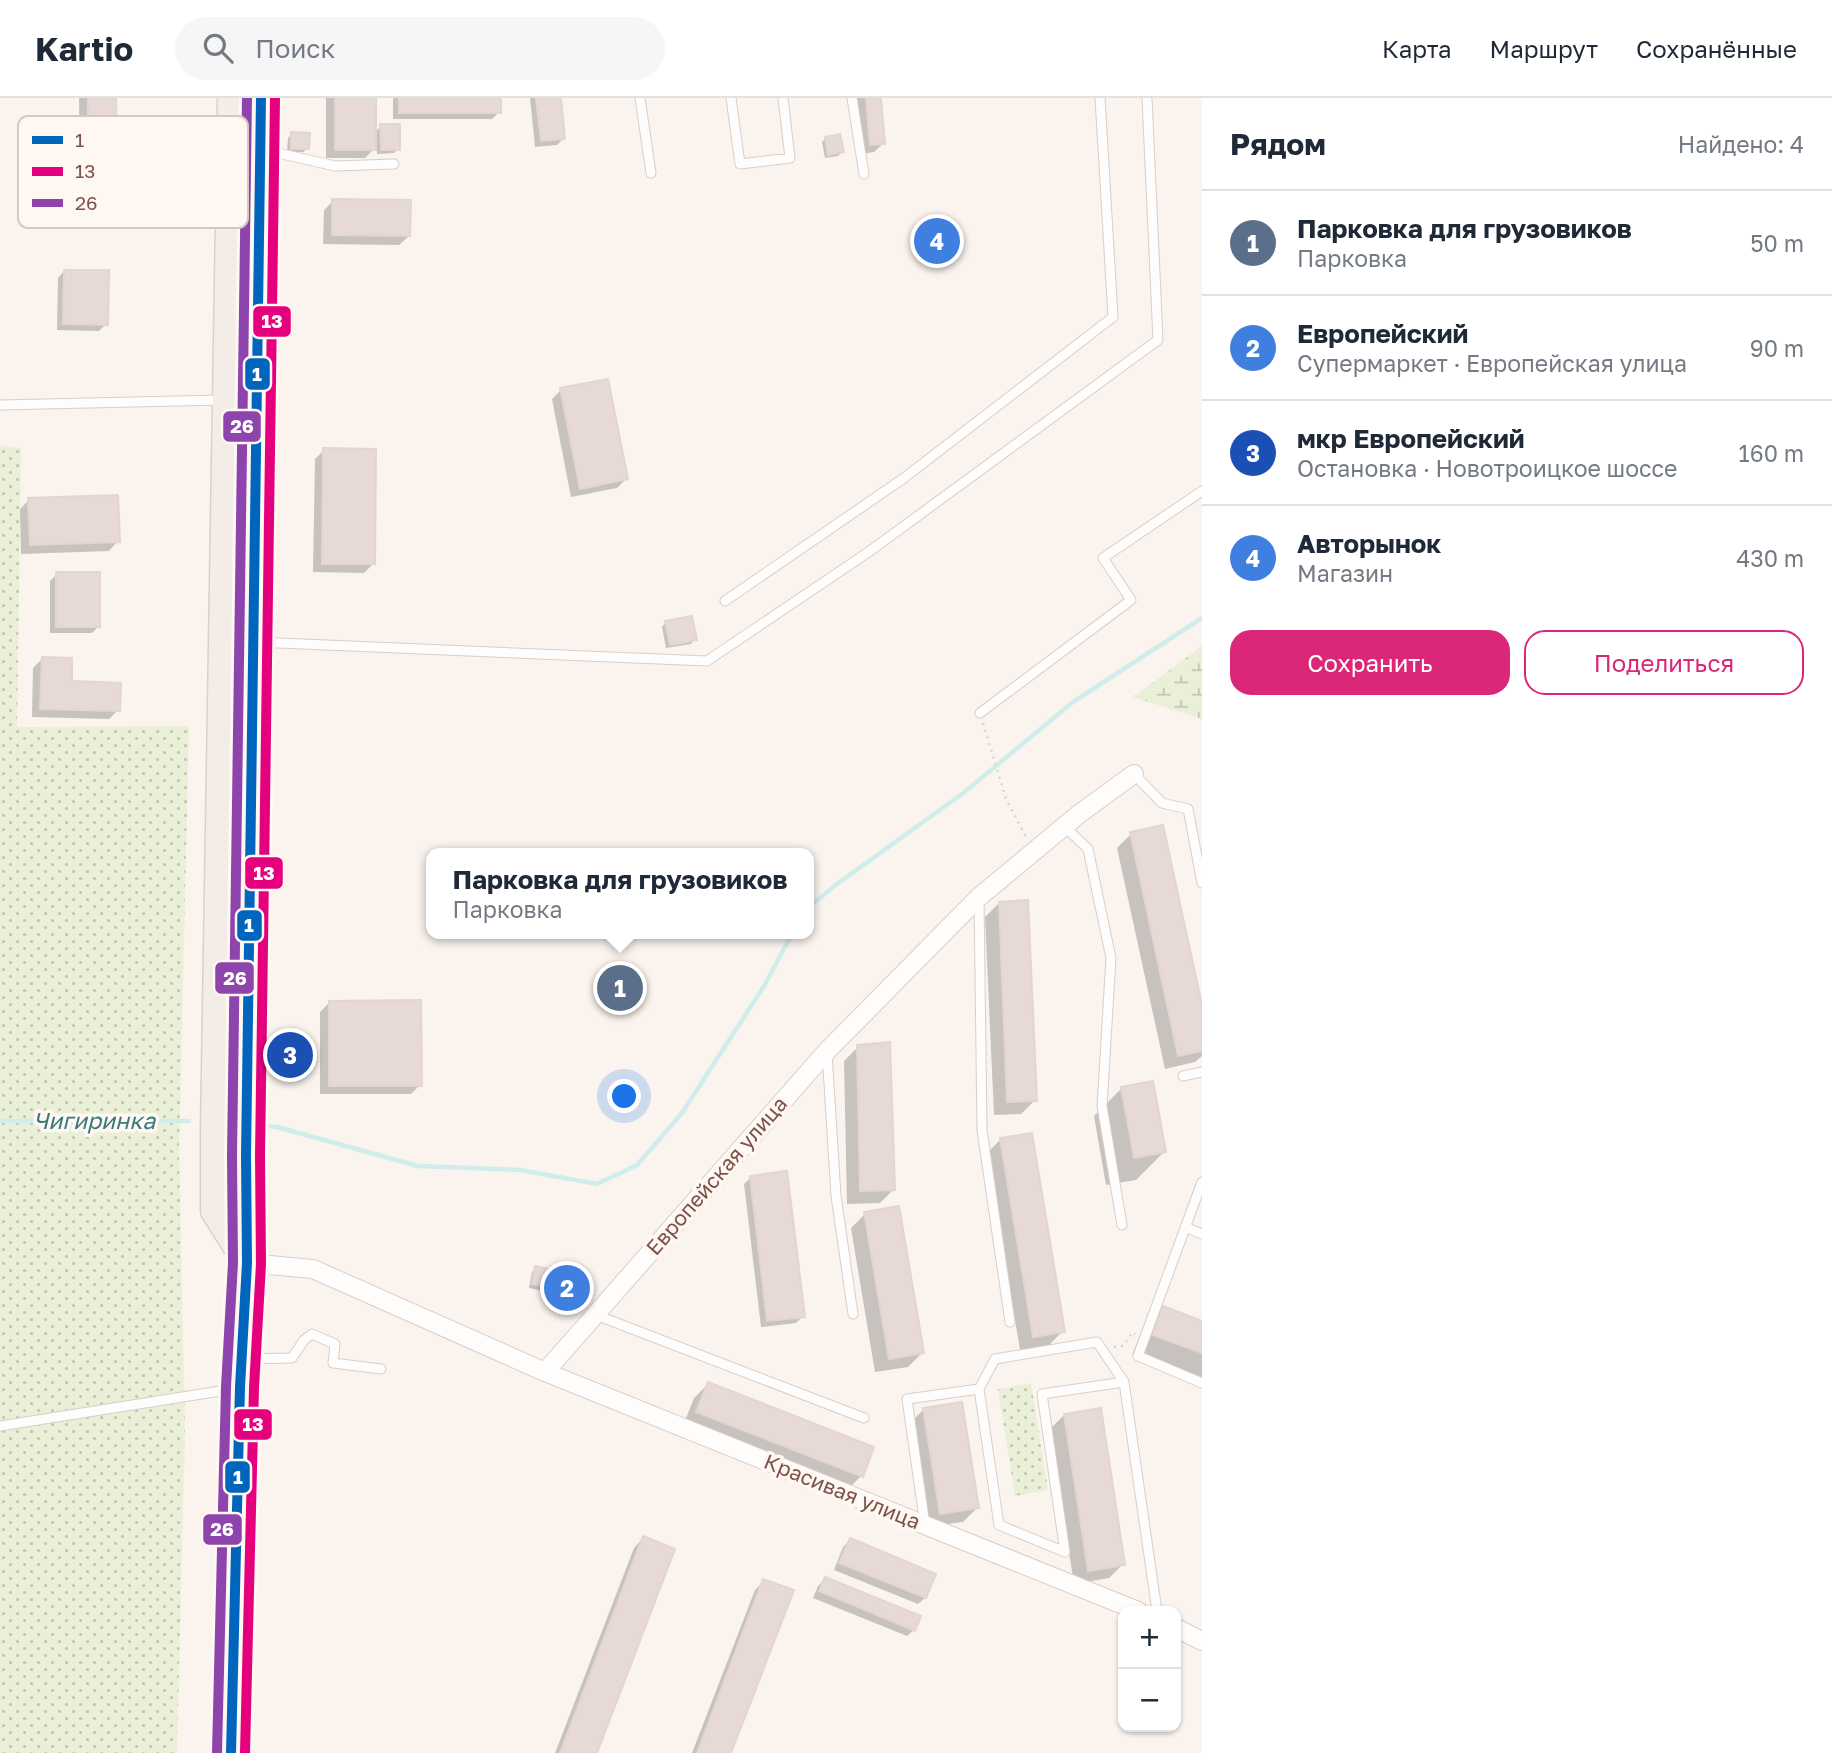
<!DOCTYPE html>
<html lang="ru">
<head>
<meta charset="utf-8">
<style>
	body { margin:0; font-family:"Golos Text",sans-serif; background:#f6f6f7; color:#1f2937 }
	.controls { position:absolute; right:21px; bottom:21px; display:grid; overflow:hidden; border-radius:14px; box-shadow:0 2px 5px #0004 }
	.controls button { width:63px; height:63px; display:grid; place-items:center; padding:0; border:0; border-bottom:2px solid #e0e1e3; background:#fff; color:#1f2937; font:35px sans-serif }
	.you { position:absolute; left:625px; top:999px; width:24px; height:24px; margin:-18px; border:5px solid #fff; border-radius:50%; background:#1a73e8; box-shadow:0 0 0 10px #1a73e833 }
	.badge { display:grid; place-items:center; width:46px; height:46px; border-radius:50%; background:#db2777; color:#fff; font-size:23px; font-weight:700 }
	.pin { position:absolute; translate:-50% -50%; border:4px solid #fff; box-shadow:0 2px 7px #0006 }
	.popup { position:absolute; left:426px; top:750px; width:388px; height:91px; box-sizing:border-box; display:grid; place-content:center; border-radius:14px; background:#fff; filter:drop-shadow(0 2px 5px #0005); font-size:23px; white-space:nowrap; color:#747a83 }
	.popup b { font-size:26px; color:#1f2937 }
	.popup::after { content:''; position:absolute; left:50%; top:100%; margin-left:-14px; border:14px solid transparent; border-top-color:#fff }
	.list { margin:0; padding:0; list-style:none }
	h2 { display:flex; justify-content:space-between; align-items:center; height:91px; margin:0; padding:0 28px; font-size:30px }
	h2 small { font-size:23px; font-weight:400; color:#747a83 }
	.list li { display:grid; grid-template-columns:46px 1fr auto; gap:21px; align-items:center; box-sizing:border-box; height:105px; padding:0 28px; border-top:2px solid #e0e1e3 }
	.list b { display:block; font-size:26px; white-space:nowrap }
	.list p { margin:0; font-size:23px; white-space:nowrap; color:#747a83 }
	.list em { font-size:23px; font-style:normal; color:#747a83 }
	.actions { display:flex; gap:14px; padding:21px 28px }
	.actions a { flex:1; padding:16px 0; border:2px solid #db2777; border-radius:21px; text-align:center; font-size:24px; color:#db2777 }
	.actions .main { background:#db2777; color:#fff }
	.icon { flex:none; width:38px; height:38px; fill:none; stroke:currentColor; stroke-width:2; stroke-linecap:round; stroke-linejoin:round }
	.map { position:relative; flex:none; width:1202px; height:1655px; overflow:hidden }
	header { display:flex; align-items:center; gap:42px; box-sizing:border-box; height:98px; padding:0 35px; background:#fff; border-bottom:2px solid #e0e1e3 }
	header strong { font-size:33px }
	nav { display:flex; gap:38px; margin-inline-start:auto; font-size:24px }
	.search { width:490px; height:63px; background:#f6f6f7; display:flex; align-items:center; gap:18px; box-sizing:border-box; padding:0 24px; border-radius:38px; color:#747a83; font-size:26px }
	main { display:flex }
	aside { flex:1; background:#fff }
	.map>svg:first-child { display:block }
</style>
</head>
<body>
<header>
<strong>Kartio</strong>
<div class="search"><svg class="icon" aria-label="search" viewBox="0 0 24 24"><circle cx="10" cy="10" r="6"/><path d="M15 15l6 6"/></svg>Поиск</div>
<nav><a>Карта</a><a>Маршрут</a><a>Сохранённые</a></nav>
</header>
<main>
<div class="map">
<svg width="1202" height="1655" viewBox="0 0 1202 1655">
	<defs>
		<pattern id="wetland-marsh" width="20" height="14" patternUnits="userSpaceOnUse" patternTransform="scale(1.75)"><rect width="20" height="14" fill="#eaf0d8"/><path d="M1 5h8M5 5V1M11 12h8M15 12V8" fill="none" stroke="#c3c5b1"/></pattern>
		<pattern id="park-dots" width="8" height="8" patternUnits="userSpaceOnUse" patternTransform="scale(1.75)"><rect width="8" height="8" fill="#eaf0d8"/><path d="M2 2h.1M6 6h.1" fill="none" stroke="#c3c5b1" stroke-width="1.8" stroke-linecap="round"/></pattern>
	</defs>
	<rect width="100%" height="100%" fill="#faf3ee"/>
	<path fill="url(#wetland-marsh)" d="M 1202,548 L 1202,621 L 1133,599 Z"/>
	<path fill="url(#park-dots)" d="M 0,347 L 21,350 L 17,629 L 189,628 L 179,1053 L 185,1329 L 177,1655 L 0,1655 Z
		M 1031,1285 L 1048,1392 L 1015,1398 L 998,1291 Z"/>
	<path fill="#0003" d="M 79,0 L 114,0 L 115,59 L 106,68 L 80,68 Z
		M 326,0 L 374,0 L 374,35 L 381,28 L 398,51 L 394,55 L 377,56 L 377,48 L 365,60 L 326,60 Z
		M 393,0 L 499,0 L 499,14 L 492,21 L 393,21 Z
		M 530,0 L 559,0 L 563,41 L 557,47 L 535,49 Z
		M 856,0 L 880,0 L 884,45 L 874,54 L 861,56 Z
		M 292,36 L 308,50 L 303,54 L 287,54 L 288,40 Z
		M 826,40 L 842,54 L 838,58 L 825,60 L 822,44 Z
		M 333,103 L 409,138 L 399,147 L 323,146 L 324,112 Z
		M 64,173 L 106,226 L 99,233 L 57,232 L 58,180 Z
		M 561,292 L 626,381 L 617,390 L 571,399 L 552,301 Z
		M 324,352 L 373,466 L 364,475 L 313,474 L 315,361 Z
		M 29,402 L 118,443 L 109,453 L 21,456 L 20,411 Z
		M 57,476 L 99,528 L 92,535 L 50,535 L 50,483 Z
		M 666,524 L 695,541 L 691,546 L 666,550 L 662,529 Z
		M 42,561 L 70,585 L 118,612 L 109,621 L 32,619 L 33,570 Z
		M 1131,736 L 1202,916 L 1202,958 L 1195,964 L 1165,971 L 1117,750 Z
		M 999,805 L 1035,1002 L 1021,1016 L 994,1017 L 985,819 Z
		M 330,904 L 420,987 L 411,996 L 320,996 L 320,914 Z
		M 858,949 L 894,1091 L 880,1105 L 847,1106 L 844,963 Z
		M 1122,990 L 1164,1054 L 1136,1082 L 1106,1087 L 1094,1018 Z
		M 1001,1041 L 1063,1233 L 1049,1247 L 1020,1252 L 987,1055 Z
		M 751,1079 L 803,1218 L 796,1225 L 761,1229 L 744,1086 Z
		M 865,1116 L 922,1255 L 908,1269 L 875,1274 L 851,1130 Z
		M 536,1170 L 576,1195 L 572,1199 L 529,1190 L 532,1174 Z
		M 1163,1210 L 1202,1224 L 1202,1283 L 1132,1257 L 1143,1231 Z
		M 708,1286 L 861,1378 L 847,1392 L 683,1328 L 694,1300 Z
		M 924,1311 L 977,1410 L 963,1424 L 926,1429 L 910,1325 Z
		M 1064,1317 L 1123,1466 L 1109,1480 L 1074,1486 L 1050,1331 Z
		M 643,1440 L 595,1655 L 555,1655 L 634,1450 Z
		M 850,1442 L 925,1500 L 918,1506 L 834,1472 L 843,1449 Z
		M 825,1481 L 914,1532 L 907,1538 L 813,1500 L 818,1488 Z
		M 764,1483 L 729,1655 L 692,1655 L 755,1492 Z"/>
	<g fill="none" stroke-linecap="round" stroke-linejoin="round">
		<path stroke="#cfedea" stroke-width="4.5" d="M 809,809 L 837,786 L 962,696 L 1073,604 L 1202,520
			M 0,1023 L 189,1023
			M 257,1027 L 277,1029 L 418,1068 L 520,1072 L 597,1086 L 637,1067 L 682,1015 L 764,888 L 792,836"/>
	</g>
	<path fill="#e7d9d5" stroke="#e3d5d0" stroke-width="2" d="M 88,0 L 116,0 L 117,60 L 88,60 Z
		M 335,0 L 376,0 L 376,52 L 335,52 Z
		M 399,0 L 501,0 L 501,15 L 399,15 Z
		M 536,0 L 561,0 L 565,41 L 541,43 Z
		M 866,0 L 881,0 L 885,46 L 870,47 Z
		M 380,26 L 400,26 L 400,52 L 381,52 Z
		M 291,34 L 310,35 L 309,51 L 291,51 Z
		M 840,36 L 844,54 L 828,57 L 825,39 Z
		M 332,101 L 411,102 L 410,138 L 332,137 Z
		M 64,172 L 109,172 L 108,227 L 63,226 Z
		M 608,281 L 628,381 L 580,391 L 560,290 Z
		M 323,350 L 376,351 L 375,466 L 322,466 Z
		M 118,397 L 120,444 L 30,447 L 28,400 Z
		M 56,474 L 100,474 L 100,529 L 56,529 Z
		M 692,518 L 697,542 L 670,547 L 665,523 Z
		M 42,559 L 72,560 L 72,583 L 121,585 L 120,613 L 40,611 Z
		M 1163,727 L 1202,907 L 1202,953 L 1178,958 L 1130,734 Z
		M 1028,802 L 1037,1003 L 1007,1004 L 999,804 Z
		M 421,902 L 422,988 L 329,988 L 329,903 Z
		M 890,944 L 895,1092 L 860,1093 L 857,947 Z
		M 1153,983 L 1166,1054 L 1134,1060 L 1121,989 Z
		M 1032,1035 L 1065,1234 L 1033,1239 L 1000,1040 Z
		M 787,1073 L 805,1219 L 767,1223 L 750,1078 Z
		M 899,1108 L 924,1255 L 889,1261 L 864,1114 Z
		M 535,1168 L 581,1178 L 578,1195 L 532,1186 Z
		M 1163,1208 L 1202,1223 L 1202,1255 L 1152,1237 Z
		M 708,1284 L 874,1349 L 863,1379 L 696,1314 Z
		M 962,1304 L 979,1410 L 940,1416 L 923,1310 Z
		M 1101,1310 L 1125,1467 L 1088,1473 L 1064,1316 Z
		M 643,1438 L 675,1451 L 597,1655 L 560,1655 Z
		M 850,1440 L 936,1476 L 926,1500 L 839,1465 Z
		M 825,1479 L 921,1518 L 915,1533 L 819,1493 Z
		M 763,1481 L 794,1492 L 731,1655 L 697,1655 Z"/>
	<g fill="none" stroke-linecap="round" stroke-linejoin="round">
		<g stroke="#d8ceca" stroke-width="11">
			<path id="service" d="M 640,0 L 651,75
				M 731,0 L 740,66 L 790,60 L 783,0
				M 852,0 L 864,76
				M 265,52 L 335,68 L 394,66
				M 0,307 L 222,302
				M 725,503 L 904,380 L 1113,219 L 1100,0
				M 255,544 L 707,563 L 870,453 L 1158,242 L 1147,0
				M 980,615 L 1131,502 L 1103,460 L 1202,393
				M 1134,676 L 1162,705 L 1188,711 L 1202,785
				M 1064,728 L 1088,751 L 1111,860 L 1102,1008 L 1122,1127
				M 979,800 L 982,1032 L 1010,1224
				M 827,954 L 836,1098 L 853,1216
				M 1183,978 L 1202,974
				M 1202,1084 L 1138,1258 L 1202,1285
				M 1185,1129 L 1202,1136
				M 596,1217 L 864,1320
				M 244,1261 L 292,1260 L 304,1242 L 312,1236 L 335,1246 L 333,1265 L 381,1271
				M 979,1291 L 995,1261 L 1097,1244 L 1124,1284
				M 0,1328 L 239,1290
				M 925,1427 L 907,1301 L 979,1291 L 999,1427 L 1065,1454 L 1042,1296 L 1124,1284 L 1157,1513"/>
		</g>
		<g stroke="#d8ceca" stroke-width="20">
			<path id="minor" d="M 247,1165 L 313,1171 L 545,1274 L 827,953 L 979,799 L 1079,716 L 1134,676
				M 545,1274 L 1138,1513
				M 1176,1530 L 1202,1543"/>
		</g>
		<g stroke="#dbcfca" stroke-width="29">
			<path id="primary" d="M 231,0 L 214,1034 L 214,1113 L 247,1165
				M 231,1655 L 240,1289 L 247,1165 L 246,1058 L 261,0"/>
		</g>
		<path stroke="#ddd1ce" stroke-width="2.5" stroke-dasharray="2 5" stroke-linecap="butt" d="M 983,625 L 1006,701 L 1026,739
			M 1114,1249 L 1123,1248 L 1133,1234 L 1135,1236"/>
		<use href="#service" stroke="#fefdfc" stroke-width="9"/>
		<use href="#minor" stroke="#fefdfc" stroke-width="18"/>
		<use href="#primary" stroke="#f4ece6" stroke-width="26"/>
		<g stroke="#fff7f2" stroke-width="16">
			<path id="bus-1" d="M 231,1655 L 240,1289 L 247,1165 L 246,1058 L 261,0"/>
		</g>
		<g stroke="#fff7f2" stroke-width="16">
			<path id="bus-2" d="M 245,1655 L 254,1290 L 261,1166 L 260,1058 L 275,0"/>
		</g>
		<g stroke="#fff7f2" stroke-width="16">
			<path id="bus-3" d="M 217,1655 L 226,1289 L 233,1165 L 232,1058 L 247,0"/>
		</g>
		<use href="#bus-1" stroke="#0065bd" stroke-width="10"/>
		<use href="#bus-2" stroke="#e5007d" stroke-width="10"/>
		<use href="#bus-3" stroke="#8e44ad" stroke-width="10"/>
	</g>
	<g text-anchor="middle" stroke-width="7" stroke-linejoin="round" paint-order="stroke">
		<g font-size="21" fill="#7c534a" stroke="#fff7f2">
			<text transform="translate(717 1078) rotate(-49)" y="7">Европейская улица</text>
			<text transform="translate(842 1394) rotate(22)" y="7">Красивая улица</text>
		</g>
		<g font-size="23" font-style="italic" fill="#387a79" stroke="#fff7f2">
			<text x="94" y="1031">Чигиринка</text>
		</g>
	</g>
	<rect x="18" y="18" width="230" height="112" rx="10" fill="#fff7f2" stroke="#d8c6c0" stroke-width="2"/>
	<rect x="32" y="38" width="31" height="8" fill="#0065bd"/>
	<rect x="32" y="69" width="31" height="9" fill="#e5007d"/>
	<rect x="32" y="101" width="31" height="8" fill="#8e44ad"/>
	<g font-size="19" fill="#7c534a">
		<text x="75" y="49">1</text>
		<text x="75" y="80">13</text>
		<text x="75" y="112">26</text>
	</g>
	<g stroke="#fff7f2" stroke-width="2.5">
		<rect x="252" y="207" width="40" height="33" rx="7" fill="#e5007d"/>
		<rect x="244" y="259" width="27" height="34" rx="7" fill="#0065bd"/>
		<rect x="222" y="312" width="40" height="33" rx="7" fill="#8e44ad"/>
		<rect x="244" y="758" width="40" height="34" rx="7" fill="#e5007d"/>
		<rect x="236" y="811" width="27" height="33" rx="7" fill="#0065bd"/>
		<rect x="214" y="863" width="41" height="34" rx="7" fill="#8e44ad"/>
		<rect x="233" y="1310" width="40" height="33" rx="7" fill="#e5007d"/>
		<rect x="224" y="1362" width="27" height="34" rx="7" fill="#0065bd"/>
		<rect x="202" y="1415" width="41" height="33" rx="7" fill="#8e44ad"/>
	</g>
	<g font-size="19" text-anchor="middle" font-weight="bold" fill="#fff">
		<text x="272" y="230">13</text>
		<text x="257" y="283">1</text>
		<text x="242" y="335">26</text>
		<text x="264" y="782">13</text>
		<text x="249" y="834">1</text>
		<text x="235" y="887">26</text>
		<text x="253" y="1333">13</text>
		<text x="238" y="1386">1</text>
		<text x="222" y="1438">26</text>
	</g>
</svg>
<div class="controls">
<button>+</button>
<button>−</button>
</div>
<div class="you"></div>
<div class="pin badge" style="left:620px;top:890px;background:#5c6f8a">1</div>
<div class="popup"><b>Парковка для грузовиков</b>Парковка</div>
<div class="pin badge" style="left:567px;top:1190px;background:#3f7fe0">2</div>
<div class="pin badge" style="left:290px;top:957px;background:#1a4fb4">3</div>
<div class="pin badge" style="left:937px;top:143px;background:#3f7fe0">4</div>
</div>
<aside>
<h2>Рядом<small>Найдено: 4</small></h2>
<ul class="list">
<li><span class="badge" style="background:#5c6f8a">1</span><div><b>Парковка для грузовиков</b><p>Парковка</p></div><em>50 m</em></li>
<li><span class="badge" style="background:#3f7fe0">2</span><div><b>Европейский</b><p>Супермаркет · Европейская улица</p></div><em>90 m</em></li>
<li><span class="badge" style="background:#1a4fb4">3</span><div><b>мкр Европейский</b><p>Остановка · Новотроицкое шоссе</p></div><em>160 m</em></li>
<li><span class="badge" style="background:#3f7fe0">4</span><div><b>Авторынок</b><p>Магазин</p></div><em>430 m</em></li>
</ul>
<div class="actions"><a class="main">Сохранить</a><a>Поделиться</a></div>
</aside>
</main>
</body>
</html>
